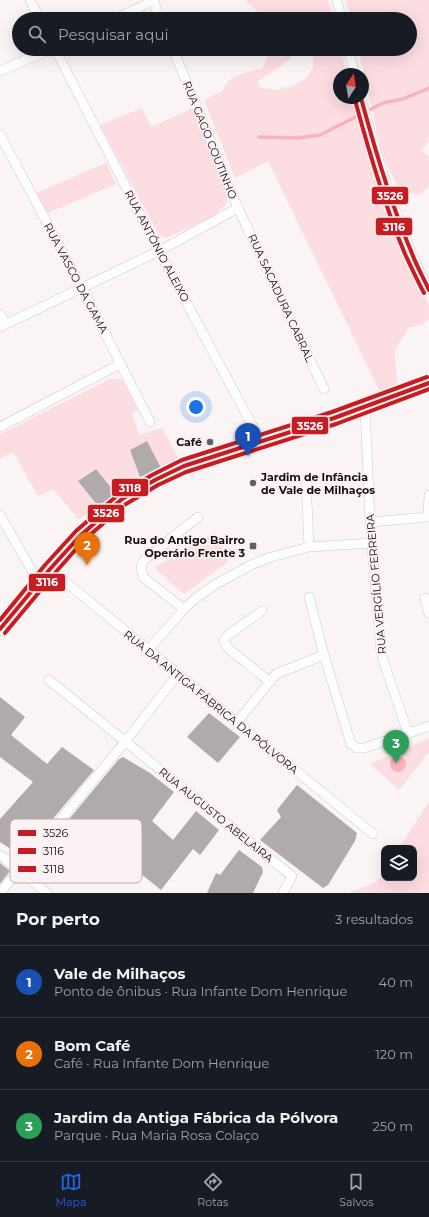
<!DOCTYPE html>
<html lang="pt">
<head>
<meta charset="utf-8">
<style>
	body { margin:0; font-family:Montserrat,sans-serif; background:#20242c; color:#f1f3f6 }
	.controls { position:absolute; right:12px; bottom:12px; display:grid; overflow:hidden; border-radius:8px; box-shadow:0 4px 16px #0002 }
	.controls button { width:36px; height:36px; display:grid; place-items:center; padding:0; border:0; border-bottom:1px solid #363941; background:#171b24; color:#f1f3f6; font:20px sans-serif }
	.compass { position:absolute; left:333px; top:68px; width:36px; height:36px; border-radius:50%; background:#171b24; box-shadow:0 4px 16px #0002; rotate:12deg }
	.you { position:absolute; left:196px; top:407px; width:14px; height:14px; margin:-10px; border:3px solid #fff; border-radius:50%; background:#1a73e8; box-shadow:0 0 0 6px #1a73e833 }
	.badge { display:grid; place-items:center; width:26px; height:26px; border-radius:50%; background:#2563eb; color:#fff; font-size:13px; font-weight:700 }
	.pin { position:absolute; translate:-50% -33px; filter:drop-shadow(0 1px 2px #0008) }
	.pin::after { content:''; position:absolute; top:21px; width:14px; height:12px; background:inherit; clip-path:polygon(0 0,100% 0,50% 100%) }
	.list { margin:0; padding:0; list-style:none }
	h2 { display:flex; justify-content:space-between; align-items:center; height:52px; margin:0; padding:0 16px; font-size:17px }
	h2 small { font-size:13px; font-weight:400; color:#9ea1a6 }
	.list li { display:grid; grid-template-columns:26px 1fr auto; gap:12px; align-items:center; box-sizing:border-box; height:72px; padding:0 16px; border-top:1px solid #363941 }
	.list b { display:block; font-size:15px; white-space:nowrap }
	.list p { margin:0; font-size:13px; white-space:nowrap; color:#9ea1a6 }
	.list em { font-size:13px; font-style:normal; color:#9ea1a6 }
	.icon { flex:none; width:22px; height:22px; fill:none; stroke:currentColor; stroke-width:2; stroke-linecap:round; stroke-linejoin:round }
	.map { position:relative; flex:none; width:429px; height:893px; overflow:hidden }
	.search { position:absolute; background:#171b24; box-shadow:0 4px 16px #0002; left:12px; right:12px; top:12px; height:44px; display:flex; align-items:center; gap:10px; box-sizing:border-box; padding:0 14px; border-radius:22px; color:#9ea1a6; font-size:15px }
	.sheet { height:268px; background:#171b24 }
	nav { display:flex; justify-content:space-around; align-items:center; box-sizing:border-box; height:56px; border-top:1px solid #363941; background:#171b24; font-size:11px; color:#9ea1a6 }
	nav a { display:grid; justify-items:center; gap:2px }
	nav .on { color:#2563eb }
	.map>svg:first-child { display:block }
</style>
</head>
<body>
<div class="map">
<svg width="429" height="893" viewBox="0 0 429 893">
	<rect width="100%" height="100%" fill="#faf4f5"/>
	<path fill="#fcdde1" d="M 245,0 L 328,0 L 333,19 L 263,19 L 259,13 Z
		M 346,0 L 429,0 L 429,141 L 421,150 L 429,157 L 429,186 L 419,195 L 399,190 L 382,153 L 358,49 L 410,49 L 410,19 L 351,19 Z
		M 270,49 L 293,49 L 291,58 L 278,68 L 258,81 L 260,88 L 278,90 L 295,85 L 306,78 L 313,68 L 313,49 L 340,49 L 347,74 L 339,74 L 339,98 L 354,98 L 360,119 L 369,158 L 412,269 L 429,306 L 429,319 L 422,325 L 408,328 L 395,350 L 397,385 L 380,392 L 268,161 L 235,178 L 204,100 L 222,91 L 229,80 L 243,73 L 263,68 Z
		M 142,108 L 151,127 L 193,108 L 229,195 L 226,204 L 214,216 L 166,238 L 159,235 L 100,125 Z
		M 106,163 L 116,184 L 46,214 L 34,194 Z
		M 110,379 L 119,379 L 123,381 L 138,410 L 132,413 L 139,435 L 162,428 L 179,459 L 161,469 L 147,441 L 130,450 L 140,477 L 116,494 L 95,469 L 78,481 L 98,506 L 79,520 L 53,489 L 38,496 L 13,452 L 0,459 L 0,434 Z
		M 215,532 L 229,561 L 184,594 L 154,568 Z
		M 429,738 L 429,752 L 399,790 L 370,764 Z
		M 429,801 L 429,893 L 349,893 L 378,881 L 384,871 L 384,878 L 414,878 L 414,848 L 399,848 Z"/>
	<path fill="#f9b3bd" d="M390 764a8 8 0 1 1 16 0a8 8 0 1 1-16 0Z"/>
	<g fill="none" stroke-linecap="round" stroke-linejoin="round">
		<path stroke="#f9b3bd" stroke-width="3.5" d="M 259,137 L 298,138 L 320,135 L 383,103 L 403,99 L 429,88"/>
	</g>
	<path fill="#b1aaab" d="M 147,441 L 161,468 L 140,477 L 130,450 Z
		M 96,469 L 116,494 L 98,506 L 78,481 Z
		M 0,697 L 25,717 L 11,735 L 47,764 L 62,747 L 94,770 L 46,827 L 43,825 L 20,855 L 0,842 L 0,819 L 33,782 L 0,757 Z
		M 209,713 L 240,737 L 218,763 L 187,737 Z
		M 123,757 L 150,773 L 174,792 L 152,821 L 173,840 L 196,811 L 219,830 L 200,855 L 193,849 L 161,890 L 134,868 L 137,865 L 96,839 L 84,856 L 56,835 L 119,759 Z
		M 297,785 L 357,833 L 355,841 L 328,885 L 323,888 L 260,840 L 281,817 L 277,810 Z
		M 239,850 L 262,867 L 263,872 L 253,893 L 207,893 L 216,873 L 220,875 Z
		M 0,863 L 10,871 L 0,884 Z"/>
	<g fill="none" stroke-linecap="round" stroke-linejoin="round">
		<g stroke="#d0c9ca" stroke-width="10">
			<path id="street" d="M 30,0 L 40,19
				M 153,0 L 160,19
				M 337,0 L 341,19
				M 115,19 L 155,0
				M 55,49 L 159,251 L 261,442
				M 173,49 L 238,208 L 324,389
				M 348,49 L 355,74
				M 0,71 L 51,49
				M 361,98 C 374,146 388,193 406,239 C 412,256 421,273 429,290
				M 0,135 L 82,288 L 150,422
				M 0,314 L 6,324
				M 0,327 L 159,251 L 238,208
				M 365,407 L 370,522 L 381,651 L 384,663 L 408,733
				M 0,427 L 120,364
				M 306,479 L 309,547
				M 0,515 L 39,583
				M 370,522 L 428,517 L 429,495
				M 50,569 L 373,834
				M 309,597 L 324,655 L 351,744 L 357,748 L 364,748 L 429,726
				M 425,598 L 429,614
				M 184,609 L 144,578 C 141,571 140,566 144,560 L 198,517
				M 262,611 L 228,635 L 224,641 L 228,648 L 270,682
				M 148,650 L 184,609 L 197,597 L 216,584 L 253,564 L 271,557 L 309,547 L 371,543
				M 49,680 L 292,876 L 283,893
				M 237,722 L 276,674 L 324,655
				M 0,855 L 47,893
				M 0,893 L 125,742 L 178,674"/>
		</g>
		<g stroke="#d0c9ca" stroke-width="14">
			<path id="secondary" d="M 0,629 L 50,569 L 80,536 L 122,499 L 155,480 L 184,466 L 334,418 L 429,383"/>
		</g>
		<use href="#street" stroke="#fefdfe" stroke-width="9"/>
		<use href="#secondary" stroke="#fefdfe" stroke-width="13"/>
		<g stroke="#fcf2f3" stroke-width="7">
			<path id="bus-1" d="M 361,98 C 375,150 390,202 411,251 C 416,265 423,277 429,290
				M 0,629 L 50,569 L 80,536 L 122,499 L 155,480 L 184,466 L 334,418 L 429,383"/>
		</g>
		<g stroke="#fcf2f3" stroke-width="7">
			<path id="bus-2" d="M 355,100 C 369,152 384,204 405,254 C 411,267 417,280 424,293
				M 5,633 L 55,573 L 84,540 L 126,504 L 158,485 L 186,472 L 336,424 L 429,389"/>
		</g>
		<g stroke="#fcf2f3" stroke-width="7">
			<path id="bus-3" d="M 0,620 L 45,565 L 76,531 L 119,494 L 152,475 L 182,460 L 332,412 L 427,377"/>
		</g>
		<use href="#bus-1" stroke="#c61d23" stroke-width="4"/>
		<use href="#bus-2" stroke="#c61d23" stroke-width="4"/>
		<use href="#bus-3" stroke="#c61d23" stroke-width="4"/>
	</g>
	<g fill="#655e5f" stroke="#fcf2f3" stroke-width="1.5">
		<circle cx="210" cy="442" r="4"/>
		<circle cx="253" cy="483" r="4"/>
		<rect x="249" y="542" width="8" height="8" rx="2"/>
	</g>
	<g text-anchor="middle" stroke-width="3.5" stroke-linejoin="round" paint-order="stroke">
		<g font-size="11" fill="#150d0e" stroke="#fcf2f3">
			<text transform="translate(210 140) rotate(68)" y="4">RUA GAGO COUTINHO</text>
			<text transform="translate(157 246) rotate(62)" y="4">RUA ANTÓNIO ALEIXO</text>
			<text transform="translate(76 278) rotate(62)" y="4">RUA VASCO DA GAMA</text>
			<text transform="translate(281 298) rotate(65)" y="4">RUA SACADURA CABRAL</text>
			<text transform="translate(376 584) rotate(-95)" y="4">RUA VERGÍLIO FERREIRA</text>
			<text transform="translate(211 702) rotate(39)" y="4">RUA DA ANTIGA FÁBRICA DA PÓLVORA</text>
			<text transform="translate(216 815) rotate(39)" y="4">RUA AUGUSTO ABELAIRA</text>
		</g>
		<g font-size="11" font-weight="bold" fill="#150d0e" stroke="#fcf2f3" text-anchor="end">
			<text x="202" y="446">Café</text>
			<text x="261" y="481" text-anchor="start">Jardim de Infância<tspan x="261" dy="13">de Vale de Milhaços</tspan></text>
			<text x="245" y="544">Rua do Antigo Bairro<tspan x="245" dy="13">Operário Frente 3</tspan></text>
		</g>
	</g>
	<rect x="10" y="819" width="132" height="64" rx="6" fill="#fcf2f3" stroke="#b7adae" stroke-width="1"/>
	<rect x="18" y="830" width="18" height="6" fill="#c61d23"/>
	<rect x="18" y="848" width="18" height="6" fill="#c61d23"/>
	<rect x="18" y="866" width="18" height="6" fill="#c61d23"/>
	<g font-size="11" fill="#150d0e">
		<text x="43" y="837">3526</text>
		<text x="43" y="855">3116</text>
		<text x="43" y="873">3118</text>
	</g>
	<g stroke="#fcf2f3" stroke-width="1.5">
		<rect x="371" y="186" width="38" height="19" rx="4" fill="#c61d23"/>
		<rect x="375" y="217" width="38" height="19" rx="4" fill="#c61d23"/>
		<rect x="291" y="416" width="38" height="19" rx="4" fill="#c61d23"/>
		<rect x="111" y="478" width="38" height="19" rx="4" fill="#c61d23"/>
		<rect x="87" y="504" width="38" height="19" rx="4" fill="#c61d23"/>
		<rect x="28" y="573" width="38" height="19" rx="4" fill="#c61d23"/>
	</g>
	<g font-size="11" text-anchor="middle" font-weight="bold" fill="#fff">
		<text x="390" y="200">3526</text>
		<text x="394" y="231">3116</text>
		<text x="310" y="430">3526</text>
		<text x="130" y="492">3118</text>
		<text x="106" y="517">3526</text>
		<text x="47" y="586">3116</text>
	</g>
</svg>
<div class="controls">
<button><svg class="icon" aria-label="layers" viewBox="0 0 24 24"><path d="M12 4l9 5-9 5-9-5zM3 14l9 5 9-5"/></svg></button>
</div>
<svg class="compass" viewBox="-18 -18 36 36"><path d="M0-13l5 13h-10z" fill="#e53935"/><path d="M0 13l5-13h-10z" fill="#9ea1a6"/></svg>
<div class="you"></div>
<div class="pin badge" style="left:248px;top:456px;background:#1a4fb4">1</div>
<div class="pin badge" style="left:87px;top:565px;background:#e8710a">2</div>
<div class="pin badge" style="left:396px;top:763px;background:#2e9e5b">3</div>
<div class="search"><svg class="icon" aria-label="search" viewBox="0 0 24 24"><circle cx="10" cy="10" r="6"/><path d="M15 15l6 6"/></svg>Pesquisar aqui</div>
</div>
<section class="sheet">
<h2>Por perto<small>3 resultados</small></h2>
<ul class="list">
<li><span class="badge" style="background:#1a4fb4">1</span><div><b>Vale de Milhaços</b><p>Ponto de ônibus · Rua Infante Dom Henrique</p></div><em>40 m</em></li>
<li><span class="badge" style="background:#e8710a">2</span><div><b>Bom Café</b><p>Café · Rua Infante Dom Henrique</p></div><em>120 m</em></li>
<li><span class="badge" style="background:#2e9e5b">3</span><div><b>Jardim da Antiga Fábrica da Pólvora</b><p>Parque · Rua Maria Rosa Colaço</p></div><em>250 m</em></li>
</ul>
</section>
<nav>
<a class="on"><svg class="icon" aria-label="map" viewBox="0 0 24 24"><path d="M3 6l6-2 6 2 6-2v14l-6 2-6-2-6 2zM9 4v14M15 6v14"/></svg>Mapa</a>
<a><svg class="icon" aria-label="directions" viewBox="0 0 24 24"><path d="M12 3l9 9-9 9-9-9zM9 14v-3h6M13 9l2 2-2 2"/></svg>Rotas</a>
<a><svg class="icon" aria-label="saved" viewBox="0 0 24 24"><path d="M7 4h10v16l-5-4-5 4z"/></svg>Salvos</a>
</nav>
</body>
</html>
